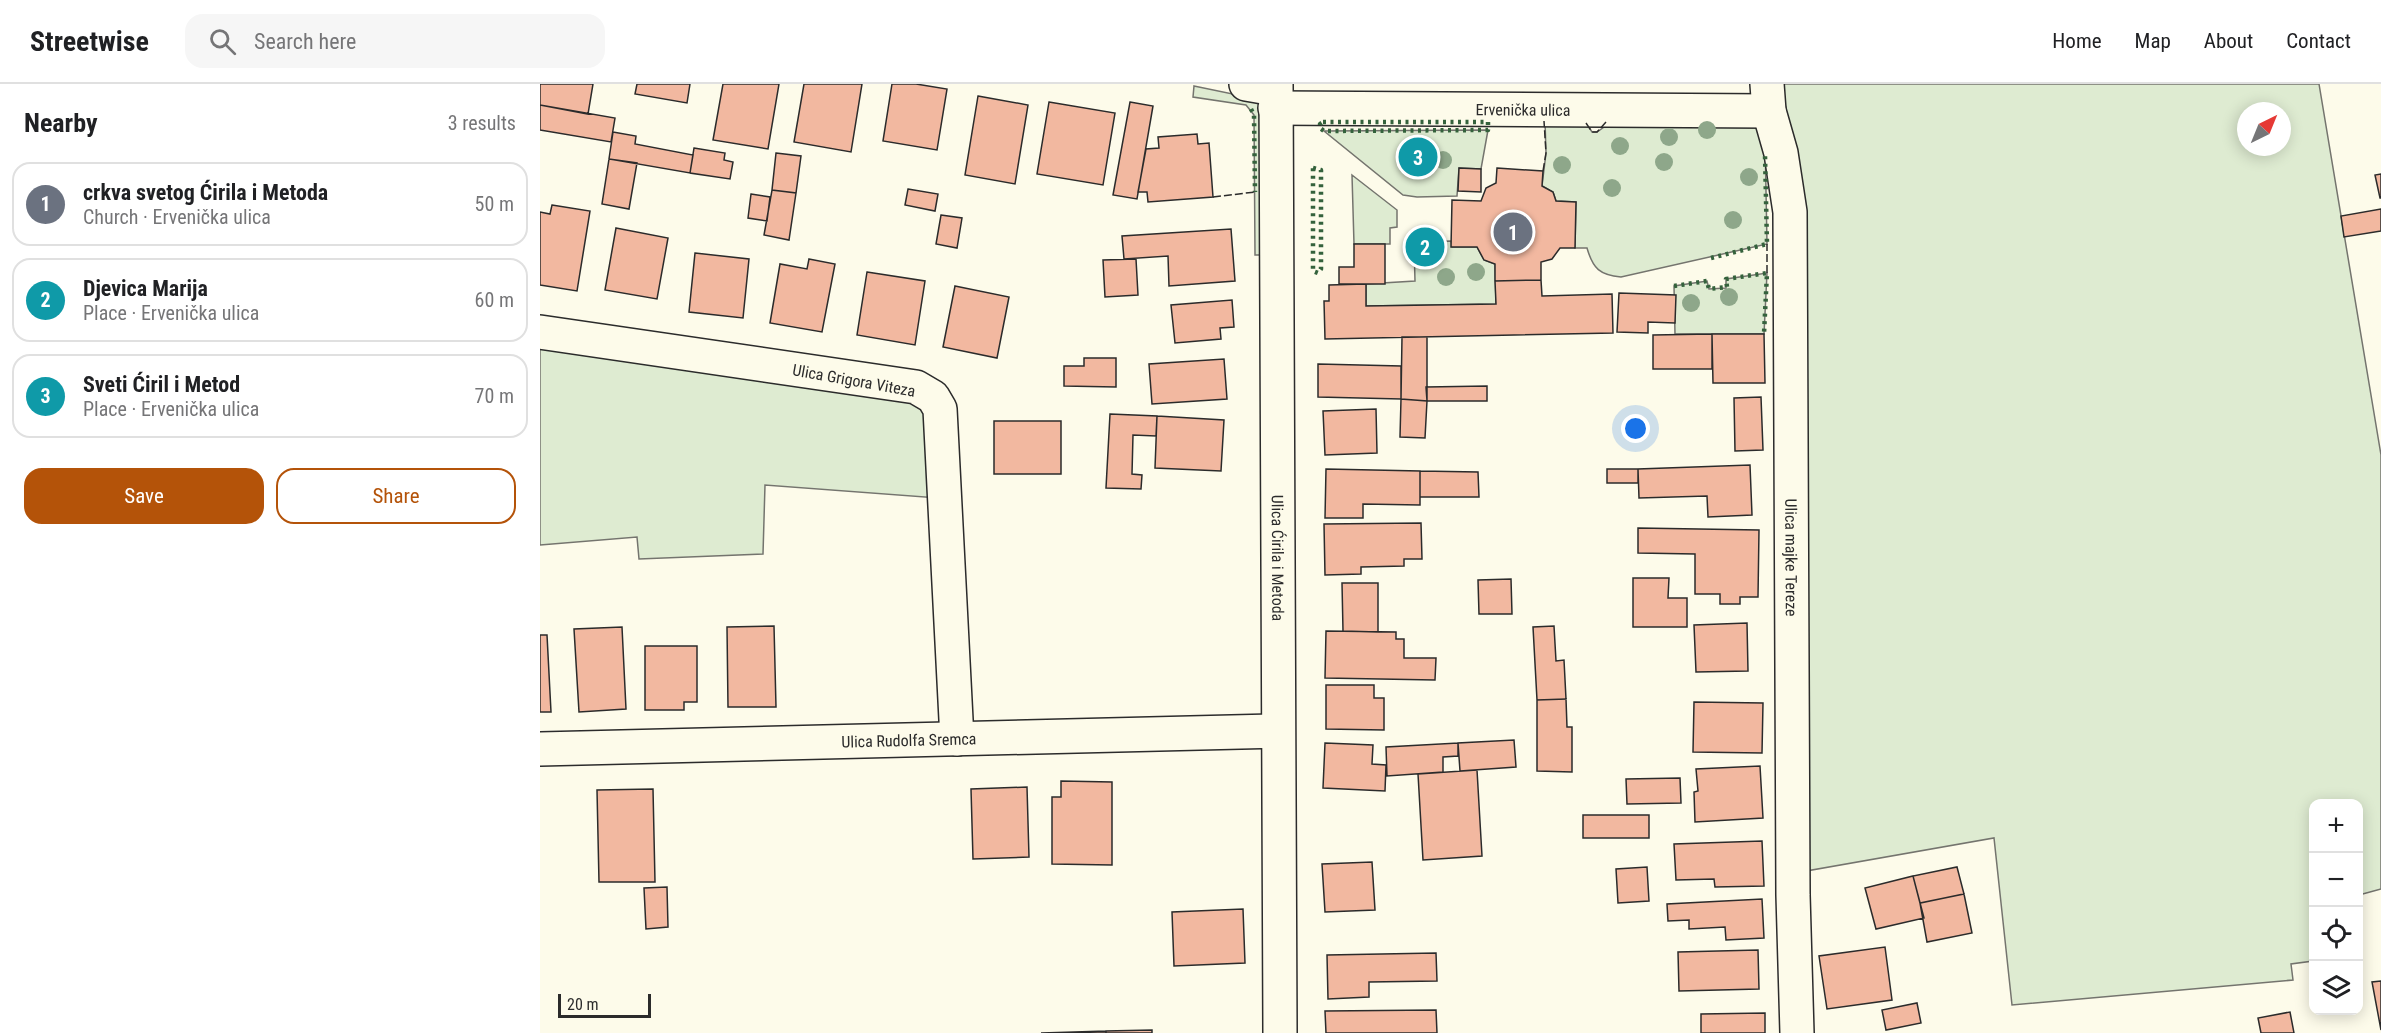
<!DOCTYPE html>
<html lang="en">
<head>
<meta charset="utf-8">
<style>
	body { margin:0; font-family:"Roboto Condensed",sans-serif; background:#f6f6f6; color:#202124 }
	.controls { position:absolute; right:18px; bottom:18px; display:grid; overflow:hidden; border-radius:12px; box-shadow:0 3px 15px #0003 }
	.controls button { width:54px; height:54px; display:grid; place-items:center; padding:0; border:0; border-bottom:2px solid #e0e0e0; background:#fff; color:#202124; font:30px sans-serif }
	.compass { position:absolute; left:1697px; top:18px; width:54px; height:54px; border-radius:50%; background:#fff; box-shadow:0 3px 15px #0003; rotate:43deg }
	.scale { position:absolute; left:18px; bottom:15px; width:93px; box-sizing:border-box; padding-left:6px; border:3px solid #2b2b2b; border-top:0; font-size:16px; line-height:21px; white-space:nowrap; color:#2b2b2b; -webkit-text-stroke:4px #fdfbea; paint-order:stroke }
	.you { position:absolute; left:1096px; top:345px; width:21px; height:21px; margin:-15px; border:4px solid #fff; border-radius:50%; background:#1a73e8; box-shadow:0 0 0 9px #1a73e833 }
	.badge { display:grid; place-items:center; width:39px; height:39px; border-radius:50%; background:#b45309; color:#fff; font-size:20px; font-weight:700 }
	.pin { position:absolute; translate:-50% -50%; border:3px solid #fff; box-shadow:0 2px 6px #0006 }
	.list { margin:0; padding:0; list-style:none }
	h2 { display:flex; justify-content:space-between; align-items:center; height:78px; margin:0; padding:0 24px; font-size:26px }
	h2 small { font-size:20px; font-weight:400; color:#757577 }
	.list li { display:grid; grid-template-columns:39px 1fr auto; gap:18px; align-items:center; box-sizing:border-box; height:84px; margin:0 12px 12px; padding:0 12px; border:2px solid #e0e0e0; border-radius:18px }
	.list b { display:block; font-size:22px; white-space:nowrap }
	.list p { margin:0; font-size:20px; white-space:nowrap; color:#757577 }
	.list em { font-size:20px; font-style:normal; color:#757577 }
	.actions { display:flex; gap:12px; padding:18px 24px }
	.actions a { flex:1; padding:14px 0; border:2px solid #b45309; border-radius:18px; text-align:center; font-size:21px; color:#b45309 }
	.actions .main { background:#b45309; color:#fff }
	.icon { flex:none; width:33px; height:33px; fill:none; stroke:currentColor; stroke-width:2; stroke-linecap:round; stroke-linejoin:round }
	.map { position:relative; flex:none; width:1841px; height:949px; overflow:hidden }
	header { display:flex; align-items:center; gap:36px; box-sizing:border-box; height:84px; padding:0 30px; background:#fff; border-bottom:2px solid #e0e0e0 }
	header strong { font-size:28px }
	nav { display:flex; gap:33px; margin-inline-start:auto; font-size:21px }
	.search { width:420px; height:54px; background:#f6f6f6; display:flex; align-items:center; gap:15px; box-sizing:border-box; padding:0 21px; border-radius:18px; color:#757577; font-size:22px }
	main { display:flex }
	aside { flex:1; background:#fff }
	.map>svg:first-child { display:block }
</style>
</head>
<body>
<header>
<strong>Streetwise</strong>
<div class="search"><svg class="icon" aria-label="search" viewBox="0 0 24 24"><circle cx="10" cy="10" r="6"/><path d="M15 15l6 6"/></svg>Search here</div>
<nav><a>Home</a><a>Map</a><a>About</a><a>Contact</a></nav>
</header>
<main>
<aside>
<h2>Nearby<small>3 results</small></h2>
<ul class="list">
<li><span class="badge" style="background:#6b7280">1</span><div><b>crkva svetog Ćirila i Metoda</b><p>Church · Ervenička ulica</p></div><em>50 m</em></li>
<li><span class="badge" style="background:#0f9aa8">2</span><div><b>Djevica Marija</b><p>Place · Ervenička ulica</p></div><em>60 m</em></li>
<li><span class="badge" style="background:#0f9aa8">3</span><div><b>Sveti Ćiril i Metod</b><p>Place · Ervenička ulica</p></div><em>70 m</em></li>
</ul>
<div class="actions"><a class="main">Save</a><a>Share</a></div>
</aside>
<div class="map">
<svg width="1841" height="949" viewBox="0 0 1841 949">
	<rect width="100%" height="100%" fill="#fdfbea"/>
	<path fill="#deebd1" stroke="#74746e" stroke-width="1.5" fill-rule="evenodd" d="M 1238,0 L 1779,0 L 1841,371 L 1841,805 L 1819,811 L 1818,720 L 1774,720 L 1773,877 L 1751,880 L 1753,896 L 1472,921 L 1454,754 L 1266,787 ZM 1706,27 L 1742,27 L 1742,63 L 1706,63 Z
		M 654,2 L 722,16 L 728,171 L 715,171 L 714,31 L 706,21 L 653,13 Z
		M 1066,36 L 1211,38 L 1225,54 L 1227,160 L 1081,193 C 1060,191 1053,185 1047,164 L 1035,164 L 1036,118 L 1016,117 L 1013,108 L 1002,102 L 1006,69 L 1005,37 L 1047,40 L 1052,48 L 1057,48 L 1064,43 Z
		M 948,46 L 941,85 L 919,84 L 917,112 L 877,113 L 863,111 L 784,47 Z
		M 812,91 L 857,126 L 857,143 L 850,144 L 850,160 L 814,160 Z
		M 911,157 L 912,163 L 937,163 L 944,176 L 955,180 L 956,220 L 826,222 L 826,200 L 875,197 L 874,158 Z
		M 1227,189 L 1224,250 L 1135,250 L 1134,202 L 1167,197 L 1169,205 L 1186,204 L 1186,195 Z
		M 0,261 L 371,317 L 386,324 L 398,414 L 225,401 L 223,470 L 99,475 L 97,453 L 0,461 Z"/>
	<path fill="#f2b8a0" stroke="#2b2b2b" stroke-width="1.5" d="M 0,0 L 53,0 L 48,30 L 0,21 Z
		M 97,0 L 150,0 L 147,19 L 95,10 Z
		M 183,0 L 239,0 L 228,65 L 173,56 Z
		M 264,0 L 322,0 L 311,68 L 254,58 Z
		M 352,0 L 376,0 L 407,5 L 397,66 L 343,57 Z
		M 438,12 L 488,21 L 475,100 L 425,91 Z
		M 509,18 L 575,29 L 563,101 L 497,90 Z
		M 590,18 L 613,22 L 597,115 L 573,111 Z
		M 0,21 L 75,34 L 71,58 L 0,46 Z
		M 73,48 L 96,52 L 95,60 L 153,71 L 150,89 L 69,75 Z
		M 657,50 L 658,60 L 669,59 L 673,113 L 608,118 L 607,108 L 598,108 L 606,65 L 619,64 L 618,53 Z
		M 154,64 L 185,69 L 184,76 L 193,78 L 190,95 L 150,89 Z
		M 236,69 L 261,72 L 256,109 L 232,106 Z
		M 69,75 L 97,79 L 89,125 L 62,120 Z
		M 919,84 L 941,85 L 941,108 L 918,107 Z
		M 957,84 L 1003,87 L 1002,102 L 1013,108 L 1016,117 L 1036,118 L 1035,164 L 1020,164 L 1012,175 L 1001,178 L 1001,196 L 955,197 L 955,180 L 944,176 L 937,163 L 911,163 L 912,116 L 941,117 L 946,104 L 956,99 Z
		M 1841,90 L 1841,114 L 1840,114 L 1835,91 Z
		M 368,105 L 398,110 L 395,127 L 365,121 Z
		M 232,106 L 256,109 L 249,156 L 224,151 Z
		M 211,110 L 230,113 L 227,137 L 208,134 Z
		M 12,121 L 50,127 L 37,207 L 0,201 L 0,128 L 10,130 Z
		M 1841,125 L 1841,147 L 1804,153 L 1801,132 Z
		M 401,131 L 422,134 L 417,164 L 396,160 Z
		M 76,144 L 128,154 L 117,215 L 65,206 Z
		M 691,145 L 695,197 L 629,202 L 628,172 L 584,175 L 582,152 Z
		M 814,160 L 845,160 L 845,200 L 799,200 L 799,183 L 814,183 Z
		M 155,169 L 209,175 L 203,234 L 149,228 Z
		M 269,175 L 295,180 L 282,248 L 230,239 L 240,180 L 267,185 Z
		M 596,175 L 598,211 L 565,213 L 563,176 Z
		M 327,188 L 385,197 L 375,261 L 317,251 Z
		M 1001,196 L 1002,212 L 1072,210 L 1073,249 L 785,255 L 784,217 L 789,217 L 789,201 L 826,200 L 826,222 L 956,220 L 955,197 Z
		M 415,202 L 469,213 L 457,274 L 403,263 Z
		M 1079,209 L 1136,211 L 1135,239 L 1108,238 L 1108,249 L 1077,248 Z
		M 692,216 L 694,243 L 680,244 L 681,255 L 635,259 L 631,221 Z
		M 1172,250 L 1172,285 L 1113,285 L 1113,251 Z
		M 1172,250 L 1224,250 L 1225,299 L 1173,299 Z
		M 862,253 L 887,253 L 887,317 L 861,315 Z
		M 544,274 L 576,274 L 576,303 L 524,302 L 524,282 L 544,282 Z
		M 684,275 L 687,315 L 612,320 L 609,280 Z
		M 778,280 L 861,282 L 861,315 L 778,313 Z
		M 947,302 L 947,317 L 887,317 L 886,303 Z
		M 1221,313 L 1223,366 L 1195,367 L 1194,314 Z
		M 861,315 L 887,317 L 885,354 L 860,353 Z
		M 836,325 L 837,369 L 785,371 L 783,327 Z
		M 570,330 L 617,332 L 616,352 L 593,351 L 592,390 L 602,391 L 601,405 L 566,404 Z
		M 617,332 L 684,336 L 681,387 L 615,384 Z
		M 454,337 L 521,337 L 521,390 L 454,390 Z
		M 1210,381 L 1212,431 L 1168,433 L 1167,412 L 1099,414 L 1098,385 Z
		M 786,385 L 880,387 L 880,421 L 823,420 L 823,434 L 785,434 Z
		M 1067,385 L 1098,385 L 1098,399 L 1067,399 Z
		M 880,387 L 938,388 L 939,413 L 880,413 Z
		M 881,439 L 882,475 L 864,475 L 864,482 L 821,483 L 821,490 L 785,491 L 784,440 Z
		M 1098,444 L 1219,446 L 1218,513 L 1200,513 L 1200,520 L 1180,520 L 1180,510 L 1155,510 L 1155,470 L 1098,469 Z
		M 1093,494 L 1129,494 L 1128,514 L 1147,514 L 1147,543 L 1093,543 Z
		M 971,495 L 972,530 L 939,530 L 938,496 Z
		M 802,499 L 838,499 L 838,548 L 803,547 Z
		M 1207,539 L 1208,587 L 1156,588 L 1154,541 Z
		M 234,542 L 236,623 L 188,623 L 187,543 Z
		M 1014,542 L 1016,577 L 1024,576 L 1026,615 L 997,616 L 993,543 Z
		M 82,543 L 86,625 L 39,628 L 34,545 Z
		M 786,547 L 856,548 L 856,555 L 864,555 L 864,574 L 896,574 L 895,596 L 785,594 Z
		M 0,551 L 7,551 L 11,628 L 0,628 Z
		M 105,562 L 157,562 L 157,618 L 144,618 L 144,626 L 105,626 Z
		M 786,601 L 834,601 L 834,614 L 844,614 L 844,646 L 786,645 Z
		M 1026,615 L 1027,643 L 1032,643 L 1032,688 L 997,687 L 997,616 Z
		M 1154,618 L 1223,619 L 1222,669 L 1153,668 Z
		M 974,656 L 976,683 L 920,687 L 918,659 Z
		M 785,659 L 833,661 L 832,680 L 846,681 L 845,707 L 783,704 Z
		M 918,659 L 918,672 L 903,673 L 903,688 L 847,692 L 846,663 Z
		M 1220,682 L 1223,734 L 1155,738 L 1154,708 L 1158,707 L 1156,685 Z
		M 937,686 L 942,772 L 883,776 L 878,690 Z
		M 1140,694 L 1141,719 L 1087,720 L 1086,695 Z
		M 521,697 L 572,698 L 572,781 L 512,780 L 512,713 L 521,713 Z
		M 487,703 L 489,773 L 433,775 L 431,705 Z
		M 113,705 L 115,798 L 59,798 L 57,706 Z
		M 1043,731 L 1109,731 L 1109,754 L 1043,754 Z
		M 1222,757 L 1224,802 L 1175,803 L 1174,795 L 1136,796 L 1134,760 Z
		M 832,778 L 835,826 L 785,828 L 782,780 Z
		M 1107,783 L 1109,817 L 1078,819 L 1076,785 Z
		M 1417,783 L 1424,810 L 1380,819 L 1373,792 Z
		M 1373,792 L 1384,834 L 1336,845 L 1325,804 Z
		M 127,803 L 128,843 L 106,845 L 104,804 Z
		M 1424,810 L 1432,849 L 1387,858 L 1380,819 Z
		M 1222,815 L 1224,854 L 1186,856 L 1185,843 L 1149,845 L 1149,836 L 1128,837 L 1127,820 Z
		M 703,825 L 705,879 L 634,882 L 632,828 Z
		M 1345,863 L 1352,916 L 1287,925 L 1279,872 Z
		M 1218,866 L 1219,905 L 1139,907 L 1138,868 Z
		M 896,869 L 897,897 L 829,898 L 829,913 L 788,915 L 787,871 Z
		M 1841,897 L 1841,946 L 1832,898 Z
		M 1377,919 L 1381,939 L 1346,946 L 1342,926 Z
		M 896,926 L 897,949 L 786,949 L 785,927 Z
		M 1750,928 L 1754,949 L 1721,949 L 1718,934 Z
		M 1225,929 L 1225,949 L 1161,949 L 1161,930 Z
		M 612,946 L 612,949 L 566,949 L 566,947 Z
		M 566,947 L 566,949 L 501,949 Z"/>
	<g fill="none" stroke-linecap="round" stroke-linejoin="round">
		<g stroke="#2b2b2b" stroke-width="36">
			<g id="minor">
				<path d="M 706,0 L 735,5"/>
				<path id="s1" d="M 736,0 L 740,949"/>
				<path id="s2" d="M 1227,0 L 1229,27 L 1241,69 L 1250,128 L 1253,811 L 1257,949"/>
				<path id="s3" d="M 735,24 L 1229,27"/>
				<path d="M 0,248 L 376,303 L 393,313 L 400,325 L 417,655"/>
				<path id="s4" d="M 0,665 L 737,647"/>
			</g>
		</g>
		<use href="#minor" stroke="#fdfbea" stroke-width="33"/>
		<path stroke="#34623c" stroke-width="4.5" stroke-dasharray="3 4.5" stroke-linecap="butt" d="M 711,25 L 714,31 L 715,108
			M 783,38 L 948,38 L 948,46 L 784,47 L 780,44 L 780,40 Z
			M 773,84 L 781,86 L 781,185 L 778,189 L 773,187 Z
			M 1171,174 L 1227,160 L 1225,71
			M 1134,202 L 1167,197 L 1169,205 L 1187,203 L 1186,195 L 1227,189 L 1224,250"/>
		<path stroke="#2b2b2b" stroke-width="1.5" stroke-dasharray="8 3" stroke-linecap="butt" d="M 1046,39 L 1052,48 L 1057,48 L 1066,38
			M 1003,87 L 1006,69 L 1004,37
			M 673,113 L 715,108
			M 1227,189 L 1227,160"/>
	</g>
	<g fill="#8ea78a">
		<circle cx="1167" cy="46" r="9"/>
		<circle cx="1129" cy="53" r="9"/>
		<circle cx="1080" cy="62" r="9"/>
		<circle cx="903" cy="76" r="9"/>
		<circle cx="1124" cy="78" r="9"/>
		<circle cx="1022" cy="81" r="9"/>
		<circle cx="1209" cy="93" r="9"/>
		<circle cx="1072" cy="104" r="9"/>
		<circle cx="1193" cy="136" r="9"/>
		<circle cx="936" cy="188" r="9"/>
		<circle cx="906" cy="193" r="9"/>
		<circle cx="1189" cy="213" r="9"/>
		<circle cx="1151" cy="219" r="9"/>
	</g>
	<g text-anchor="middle" stroke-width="4.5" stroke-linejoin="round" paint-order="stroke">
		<g font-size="16" fill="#2b2b2b" stroke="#fdfbea">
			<text dy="6" stroke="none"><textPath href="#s3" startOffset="248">Ervenička ulica</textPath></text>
			<text transform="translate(314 296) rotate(10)" y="6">Ulica Grigora Viteza</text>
			<text dy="6" stroke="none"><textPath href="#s2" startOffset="476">Ulica majke Tereze</textPath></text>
			<text dy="6" stroke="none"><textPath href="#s1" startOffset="474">Ulica Ćirila i Metoda</textPath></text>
			<text dy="6" stroke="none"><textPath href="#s4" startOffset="369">Ulica Rudolfa Sremca</textPath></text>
		</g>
	</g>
</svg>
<div class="controls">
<button>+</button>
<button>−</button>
<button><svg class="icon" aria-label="locate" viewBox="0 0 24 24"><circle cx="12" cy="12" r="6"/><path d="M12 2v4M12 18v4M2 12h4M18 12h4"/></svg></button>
<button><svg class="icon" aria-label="layers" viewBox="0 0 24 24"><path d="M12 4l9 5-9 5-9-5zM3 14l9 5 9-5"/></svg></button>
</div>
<svg class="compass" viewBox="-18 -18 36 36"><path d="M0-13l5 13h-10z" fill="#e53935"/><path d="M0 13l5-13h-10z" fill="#757577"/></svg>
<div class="scale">20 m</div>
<div class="you"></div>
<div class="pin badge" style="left:973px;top:148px;background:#6b7280">1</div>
<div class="pin badge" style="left:885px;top:163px;background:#0f9aa8">2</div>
<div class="pin badge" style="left:878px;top:73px;background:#0f9aa8">3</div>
</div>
</main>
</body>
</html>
